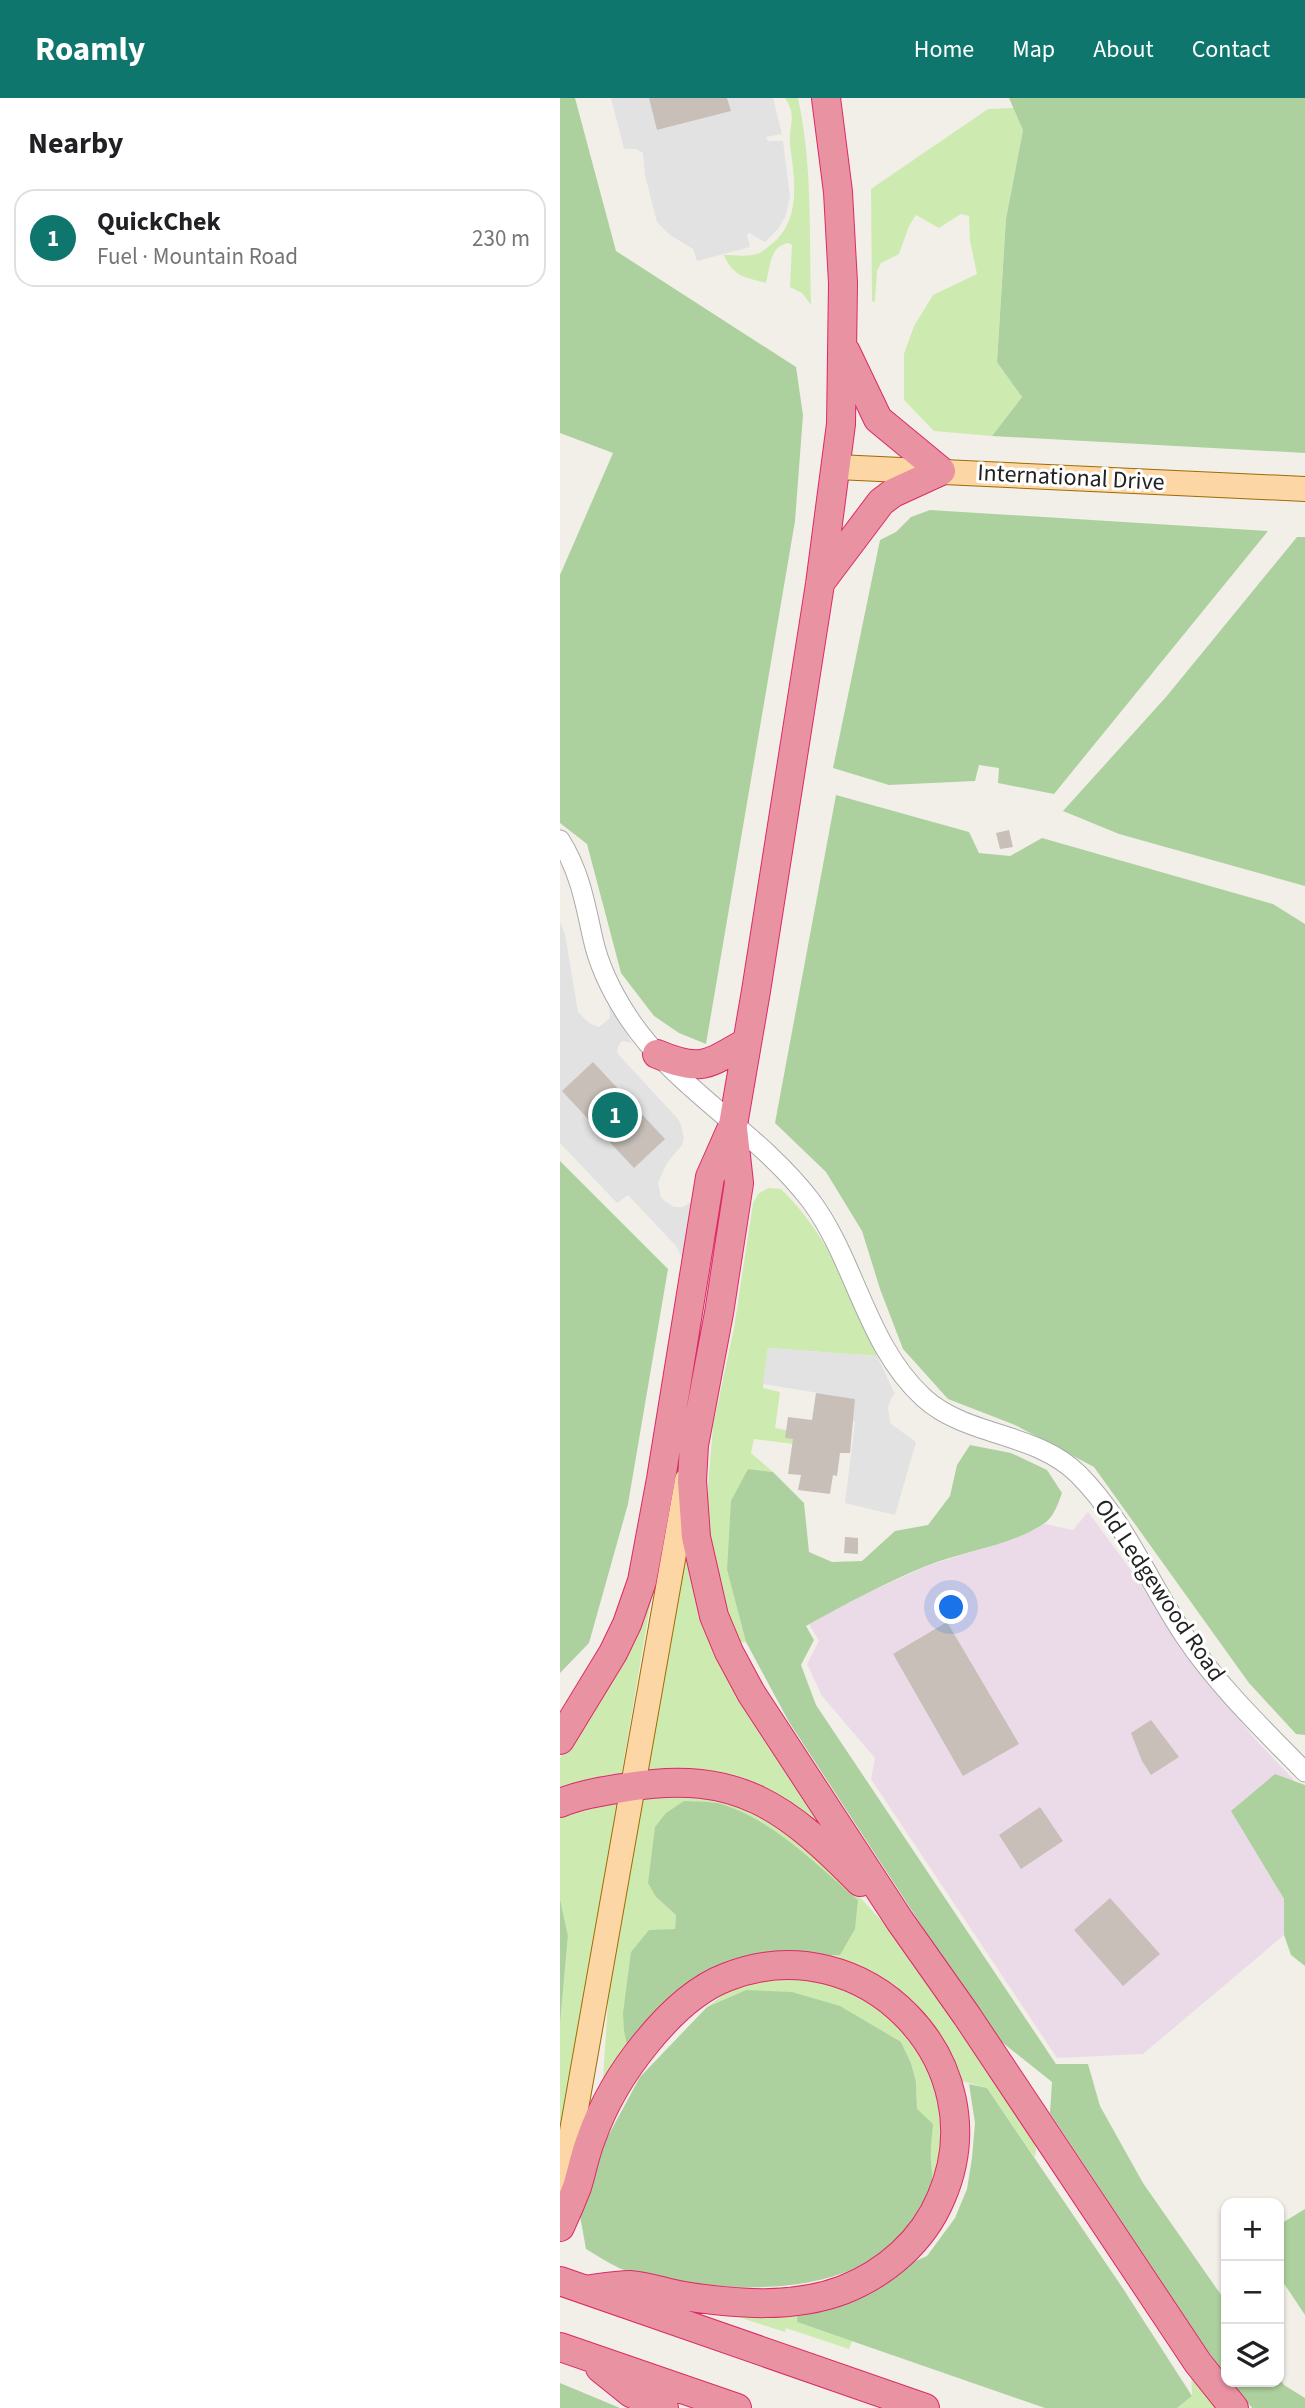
<!DOCTYPE html>
<html lang="en">
<head>
<meta charset="utf-8">
<style>
	body { margin:0; font-family:"Source Sans 3",sans-serif; background:#f6f6f6; color:#202124 }
	.controls { position:absolute; right:21px; bottom:21px; display:grid; overflow:hidden; border-radius:14px; box-shadow:0 2px 5px #0004 }
	.controls button { width:63px; height:63px; display:grid; place-items:center; padding:0; border:0; border-bottom:2px solid #e0e0e0; background:#fff; color:#202124; font:35px sans-serif }
	.you { position:absolute; left:392px; top:1510px; width:24px; height:24px; margin:-18px; border:5px solid #fff; border-radius:50%; background:#1a73e8; box-shadow:0 0 0 10px #1a73e833 }
	.badge { display:grid; place-items:center; width:46px; height:46px; border-radius:50%; background:#0f766e; color:#fff; font-size:23px; font-weight:700 }
	.pin { position:absolute; translate:-50% -50%; border:4px solid #fff; box-shadow:0 2px 7px #0006 }
	.list { margin:0; padding:0; list-style:none }
	h2 { display:flex; justify-content:space-between; align-items:center; height:91px; margin:0; padding:0 28px; font-size:30px }
	h2 small { font-size:23px; font-weight:400; color:#757577 }
	.list li { display:grid; grid-template-columns:46px 1fr auto; gap:21px; align-items:center; box-sizing:border-box; height:98px; margin:0 14px 14px; padding:0 14px; border:2px solid #e0e0e0; border-radius:21px }
	.list b { display:block; font-size:26px; white-space:nowrap }
	.list p { margin:0; font-size:23px; white-space:nowrap; color:#757577 }
	.list em { font-size:23px; font-style:normal; color:#757577 }
	.icon { flex:none; width:38px; height:38px; fill:none; stroke:currentColor; stroke-width:2; stroke-linecap:round; stroke-linejoin:round }
	.map { position:relative; flex:none; width:745px; height:2310px; overflow:hidden }
	header { display:flex; align-items:center; gap:42px; box-sizing:border-box; height:98px; padding:0 35px; background:#0f766e; color:#fff }
	header strong { font-size:33px }
	nav { display:flex; gap:38px; margin-inline-start:auto; font-size:24px }
	main { display:flex }
	aside { flex:1; background:#fff }
	.map>svg:first-child { display:block }
</style>
</head>
<body>
<header>
<strong>Roamly</strong>
<nav><a>Home</a><a>Map</a><a>About</a><a>Contact</a></nav>
</header>
<main>
<aside>
<h2>Nearby<small></small></h2>
<ul class="list">
<li><span class="badge">1</span><div><b>QuickChek</b><p>Fuel · Mountain Road</p></div><em>230 m</em></li>
</ul>
</aside>
<div class="map">
<svg width="745" height="2310" viewBox="0 0 745 2310">
	<rect width="100%" height="100%" fill="#f2efe9"/>
	<path fill="#ebdbe8" d="M 528,1414 L 571,1472 L 644,1580 L 696,1642 L 734,1682 L 684,1723 L 724,1802 L 724,1837 L 583,1956 L 497,1960 L 311,1681 L 315,1660 L 262,1598 L 247,1566 L 259,1543 L 249,1526 L 288,1504 L 367,1468 L 448,1442 L 485,1426 L 513,1432 Z"/>
	<path fill="#cdebb0" d="M 225,0 L 238,0 C 253,68 249,138 251,207 L 242,195 L 230,189 L 232,147 L 229,145 C 210,147 210,169 206,185 C 185,179 173,179 164,157 C 174,157 187,159 197,156 C 203,154 209,148 214,144 C 242,119 234,79 230,46 C 228,28 238,19 225,0 Z
		M 454,10 L 463,32 L 446,121 L 437,263 L 462,299 L 432,338 L 374,333 L 344,302 L 344,256 L 354,228 L 373,197 L 417,176 L 410,143 L 409,118 L 401,116 L 379,130 L 356,117 L 349,128 L 339,156 L 321,165 L 317,173 L 315,204 L 312,203 L 311,91 L 428,11 Z
		M 208,1090 L 221,1091 C 268,1136 292,1199 317,1258 L 208,1250 L 203,1290 L 220,1294 L 215,1330 L 226,1332 L 249,1343 L 249,1348 L 194,1341 L 191,1355 L 213,1374 L 188,1371 L 167,1472 L 186,1544 L 176,1544 L 160,1502 L 146,1434 L 147,1401 L 153,1328 L 174,1230 L 193,1105 L 198,1096 Z
		M 123,1452 L 265,1730 L 87,1677 Z
		M 93,1490 L 61,1679 L 0,1695 L 0,1660 L 36,1604 Z
		M 146,1696 L 213,1720 L 287,1785 L 339,1842 L 472,2039 L 476,2051 L 475,2060 L 427,1990 L 395,1981 L 389,1964 L 258,1862 L 298,1802 L 244,1756 L 192,1719 L 96,1799 L 116,1817 L 115,1832 L 68,1952 L 46,1982 L 43,1981 L 49,1889 L 81,1698 Z
		M 58,1705 L 0,2038 L 0,1926 L 8,1838 L 0,1801 L 0,1714 Z
		M 243,1879 L 288,1889 L 353,1937 L 379,1997 L 383,2062 L 372,2086 L 370,2062 L 357,2011 L 356,1984 L 351,1965 L 341,1944 L 186,1892 L 147,1909 L 174,1889 L 189,1883 Z
		M 238,2213 L 237,2224 L 292,2243 L 289,2251 L 226,2230 L 225,2234 L 162,2214 Z
		M 631,2272 L 659,2310 L 617,2310 L 632,2298 Z"/>
	<path fill="#add19e" d="M 0,0 L 15,0 L 56,153 L 236,269 L 243,317 L 235,423 L 146,946 L 119,935 L 94,918 L 61,875 L 27,746 L 0,725 L 0,477 L 53,355 L 0,335 Z
		M 449,0 L 745,0 L 745,355 L 432,338 L 462,299 L 437,264 L 446,121 L 463,32 Z
		M 370,412 L 708,433 L 494,696 L 438,685 L 439,670 L 419,667 L 415,683 L 329,687 L 273,670 L 320,442 L 336,434 L 351,419 Z
		M 737,439 L 745,439 L 745,788 L 559,736 L 503,713 L 606,599 Z
		M 276,697 L 409,734 L 419,755 L 450,758 L 482,740 L 713,806 L 745,826 L 745,1637 L 736,1636 L 689,1585 L 534,1369 L 455,1327 L 388,1301 L 343,1251 L 320,1191 L 302,1133 L 266,1074 L 215,1025 Z
		M 0,1063 L 108,1171 L 68,1406 L 29,1545 L 0,1575 Z
		M 410,1347 L 451,1355 L 487,1372 L 502,1395 C 498,1406 493,1421 482,1427 C 448,1448 403,1453 366,1468 C 325,1485 285,1506 246,1528 L 254,1542 L 241,1567 L 256,1607 L 496,1966 L 528,1966 L 540,2008 L 583,2085 L 666,2204 L 666,2277 L 647,2252 L 490,2015 L 492,1984 L 433,1937 L 229,1624 L 186,1544 L 167,1472 L 171,1403 L 188,1371 L 213,1374 L 244,1405 L 249,1454 L 272,1464 L 302,1463 L 335,1433 L 368,1427 L 390,1398 L 397,1367 Z
		M 715,1676 L 745,1687 L 745,1868 L 731,1857 L 724,1837 L 724,1801 L 671,1713 Z
		M 124,1703 C 136,1704 150,1703 161,1706 C 212,1721 259,1769 298,1802 L 295,1831 L 280,1857 L 234,1858 L 181,1865 L 68,1952 L 64,1933 L 63,1915 L 71,1854 L 89,1832 L 115,1831 L 116,1817 L 96,1799 L 88,1785 L 95,1729 L 106,1715 Z
		M 0,1801 L 8,1838 L 0,1926 Z
		M 186,1892 L 232,1894 L 280,1908 L 341,1944 L 351,1965 L 356,1984 L 357,2011 L 373,2026 C 372,2038 370,2051 371,2063 C 371,2072 374,2081 371,2090 C 332,2195 204,2199 111,2181 C 96,2179 78,2178 64,2172 C 51,2167 38,2158 26,2151 L 20,2118 L 35,2062 L 80,1979 L 147,1909 Z
		M 409,1986 L 427,1990 L 562,2189 L 632,2298 L 617,2310 L 485,2310 L 237,2224 L 238,2213 L 367,2158 L 395,2120 L 407,2091 L 412,2060 L 415,2025 Z
		M 745,2111 L 745,2217 L 719,2178 L 719,2127 Z
		M 719,2280 L 724,2287 L 745,2300 L 745,2310 L 692,2310 L 672,2284 L 719,2284 Z
		M 0,2285 L 60,2310 L 0,2310 Z"/>
	<path fill="#e2e2e2" d="M 51,0 L 89,0 L 98,32 L 170,13 L 167,0 L 213,0 L 222,36 L 206,39 L 208,43 L 223,43 L 230,99 L 226,117 L 218,131 L 205,144 L 189,135 L 187,137 L 190,149 L 137,163 L 133,151 L 110,137 L 97,124 L 85,77 L 83,55 L 76,51 L 64,51 Z
		M 0,824 L 5,836 L 18,914 L 29,925 L 39,929 L 50,920 L 49,908 L 72,945 L 62,943 L 58,948 L 57,955 L 118,1021 L 121,1027 L 124,1041 L 122,1047 L 107,1065 L 98,1085 L 101,1099 L 106,1104 L 114,1109 L 123,1109 L 134,1102 L 124,1163 L 116,1148 L 68,1097 L 57,1105 L 0,1045 Z
		M 208,1250 L 317,1258 L 335,1296 L 331,1300 L 328,1309 L 330,1325 L 356,1344 L 335,1417 L 285,1405 L 295,1324 L 292,1323 L 295,1301 L 203,1286 Z"/>
	<path fill="#c7bfb8" d="M 89,0 L 167,0 L 171,13 L 97,32 Z
		M 449,732 L 453,749 L 440,751 L 436,735 Z
		M 33,964 L 105,1041 L 74,1070 L 2,993 Z
		M 256,1295 L 295,1301 L 290,1355 L 280,1355 L 277,1378 L 273,1377 L 270,1396 L 238,1392 L 241,1377 L 228,1376 L 233,1341 L 225,1340 L 228,1319 L 252,1322 Z
		M 285,1439 L 298,1440 L 298,1456 L 284,1455 Z
		M 387,1524 L 459,1646 L 403,1678 L 333,1556 Z
		M 591,1622 L 619,1659 L 591,1677 L 582,1663 L 571,1635 Z
		M 480,1709 L 503,1743 L 461,1771 L 439,1737 Z
		M 550,1800 L 600,1856 L 563,1888 L 514,1832 Z"/>
	<g fill="none" stroke-linecap="round" stroke-linejoin="round">
		<g stroke="#a9a9a9" stroke-width="21">
			<path id="minor" d="M 0,742 C 20,774 25,805 33,841 C 39,868 53,896 68,919 C 116,992 199,1034 251,1103 C 296,1164 306,1247 364,1300 C 407,1339 476,1334 518,1376 C 565,1423 589,1485 626,1540 C 660,1590 703,1631 745,1674"/>
		</g>
		<g stroke="#a06b00" stroke-width="26">
			<path id="major" d="M 277,369 L 745,391
				M 0,2101 L 127,1382"/>
		</g>
		<g stroke="#dc2a67" stroke-width="30">
			<path id="highway" d="M 263,481 L 321,404 L 333,395 L 381,373 L 318,321 L 286,254
				M 97,956 C 142,975 148,966 187,944
				M 173,1031 L 179,1085 L 159,1215 L 134,1347 L 132,1383 L 136,1439 L 154,1518 L 169,1554 L 191,1595 L 340,1823 L 407,1918 L 638,2265 L 674,2310
				M 0,1642 L 53,1555 L 67,1526 L 82,1483 L 101,1381 L 150,1079 L 173,1027 L 196,893 L 260,486 L 281,326 L 283,185 L 278,94 L 266,0
				M 0,1705 C 22,1696 45,1693 68,1689 C 178,1671 227,1710 300,1784
				M 0,2129 C 6,2116 12,2102 17,2089 C 22,2073 25,2056 31,2041 C 43,2007 63,1973 86,1945 C 107,1919 135,1891 167,1879 C 304,1825 440,1965 381,2100 C 363,2143 326,2175 283,2192 C 233,2211 175,2206 124,2198 C 106,2195 87,2188 70,2187 C 55,2187 40,2190 25,2192
				M 0,2183 L 365,2310
				M 0,2249 L 177,2310
				M 40,2270 L 71,2295 L 104,2310"/>
		</g>
		<use href="#minor" stroke="#fff" stroke-width="19"/>
		<use href="#major" stroke="#fcd6a4" stroke-width="24"/>
		<use href="#highway" stroke="#e892a2" stroke-width="28"/>
	</g>
	<g text-anchor="middle" stroke-width="6" stroke-linejoin="round" paint-order="stroke">
		<g font-size="24" fill="#222" stroke="#fff">
			<text transform="translate(511 379) rotate(3)" y="8">International Drive</text>
			<text transform="translate(600 1492) rotate(56)" y="8">Old Ledgewood Road</text>
		</g>
	</g>
</svg>
<div class="controls">
<button>+</button>
<button>−</button>
<button><svg class="icon" aria-label="layers" viewBox="0 0 24 24"><path d="M12 4l9 5-9 5-9-5zM3 14l9 5 9-5"/></svg></button>
</div>
<div class="you"></div>
<div class="pin badge" style="left:55px;top:1017px">1</div>
</div>
</main>
</body>
</html>
